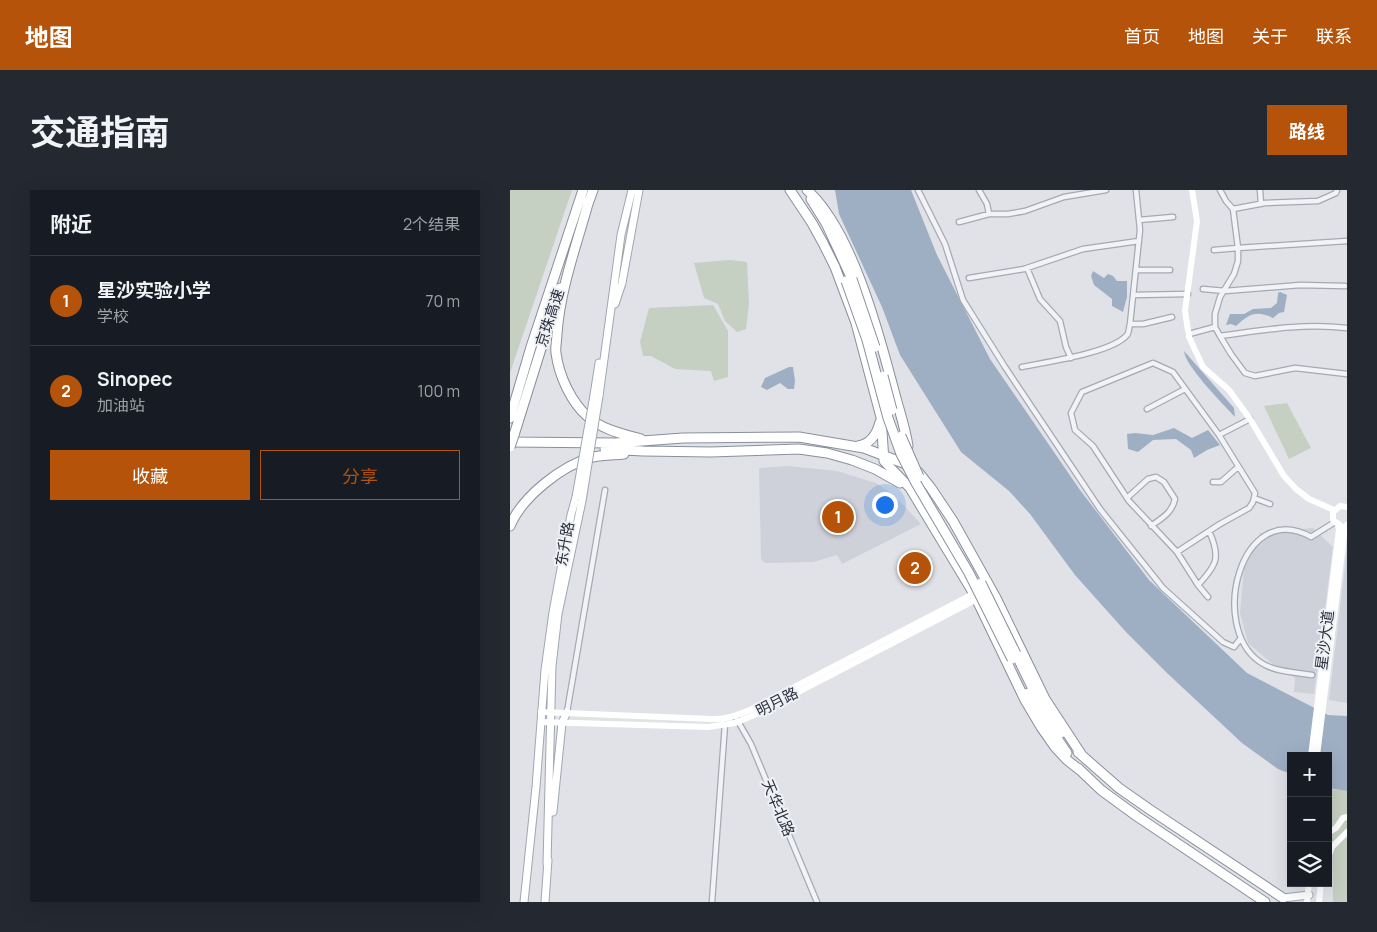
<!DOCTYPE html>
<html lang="zh">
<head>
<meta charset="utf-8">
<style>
	body { margin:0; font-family:Manrope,"Noto Sans SC",sans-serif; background:#242831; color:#f1f3f6 }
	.controls { position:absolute; right:15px; bottom:15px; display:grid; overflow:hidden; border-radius:0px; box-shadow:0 5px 20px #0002 }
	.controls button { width:45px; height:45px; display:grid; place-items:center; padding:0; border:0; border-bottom:1px solid #363941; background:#171b24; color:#f1f3f6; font:25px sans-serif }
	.you { position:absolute; left:374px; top:314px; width:18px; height:18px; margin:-12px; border:4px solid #fff; border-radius:50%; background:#1a73e8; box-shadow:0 0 0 8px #1a73e833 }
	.badge { display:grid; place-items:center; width:32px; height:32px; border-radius:50%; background:#b45309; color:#fff; font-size:16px; font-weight:700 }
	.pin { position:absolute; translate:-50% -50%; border:2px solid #fff; box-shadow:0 1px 5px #0006 }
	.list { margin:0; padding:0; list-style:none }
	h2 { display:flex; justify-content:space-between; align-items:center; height:65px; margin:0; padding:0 20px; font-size:21px }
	h2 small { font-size:16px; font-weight:400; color:#9ea1a6 }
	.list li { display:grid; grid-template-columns:32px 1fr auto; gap:15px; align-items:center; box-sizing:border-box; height:90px; padding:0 20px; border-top:1px solid #363941 }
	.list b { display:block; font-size:19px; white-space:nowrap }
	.list p { margin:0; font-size:16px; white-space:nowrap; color:#9ea1a6 }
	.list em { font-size:16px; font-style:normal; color:#9ea1a6 }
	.actions { display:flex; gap:10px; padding:15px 20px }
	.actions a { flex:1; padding:11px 0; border:1px solid #b45309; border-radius:0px; text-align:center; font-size:18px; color:#b45309 }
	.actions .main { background:#b45309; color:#fff }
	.icon { flex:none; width:28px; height:28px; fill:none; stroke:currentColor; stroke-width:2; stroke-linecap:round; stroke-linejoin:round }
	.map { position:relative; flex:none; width:837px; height:712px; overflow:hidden; border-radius:0px }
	header { display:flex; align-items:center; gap:30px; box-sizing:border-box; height:70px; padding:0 25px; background:#b45309; color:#fff }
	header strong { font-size:24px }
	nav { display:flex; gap:28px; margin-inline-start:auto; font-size:18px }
	.intro { display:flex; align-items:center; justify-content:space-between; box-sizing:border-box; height:120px; padding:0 30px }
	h1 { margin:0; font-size:35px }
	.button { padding:12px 22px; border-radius:0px; background:#b45309; color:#fff; font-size:18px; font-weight:700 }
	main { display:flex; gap:30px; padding:0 30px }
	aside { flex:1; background:#171b24; border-radius:0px; box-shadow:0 5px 20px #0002 }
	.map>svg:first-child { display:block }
</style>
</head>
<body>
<header>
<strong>地图</strong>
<nav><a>首页</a><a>地图</a><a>关于</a><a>联系</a></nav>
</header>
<div class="intro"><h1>交通指南</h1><a class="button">路线</a></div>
<main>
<aside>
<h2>附近<small>2个结果</small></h2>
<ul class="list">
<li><span class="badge">1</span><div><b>星沙实验小学</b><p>学校</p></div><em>70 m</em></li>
<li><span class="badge">2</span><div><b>Sinopec</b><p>加油站</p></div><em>100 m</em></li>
</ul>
<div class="actions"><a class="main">收藏</a><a>分享</a></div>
</aside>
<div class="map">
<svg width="837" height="712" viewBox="0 0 837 712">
	<rect width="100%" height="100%" fill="#e0e2e7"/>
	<path fill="#ced1d9" d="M 278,276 L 327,281 L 366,293 L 384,305 L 411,334 L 332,374 L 327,365 L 303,372 L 255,373 L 251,369 L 249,278 Z
		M 803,338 L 823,357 L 804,504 L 784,502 L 785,488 L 765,476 L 738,453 L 730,423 L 734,379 L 750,343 Z
		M 837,360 L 837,513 L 819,510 Z"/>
	<path fill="#c5d0c2" d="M 0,0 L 62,0 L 0,183 Z
		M 220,70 L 237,72 L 239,114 L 236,139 L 227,142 L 215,131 L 208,114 L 194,108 L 184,73 Z
		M 203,115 L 218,141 L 218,187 L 204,191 L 201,181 L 165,179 L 141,166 L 133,166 L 130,152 L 139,118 Z
		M 777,213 L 801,258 L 779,269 L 754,216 Z
		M 821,599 L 837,601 L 837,712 L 823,712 Z"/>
	<path fill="#9eafc4" d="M 325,0 L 401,0 L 427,65 L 480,169 L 570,300 L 639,390 L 737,483 L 818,525 L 837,526 L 837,601 L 818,598 L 818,566 L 781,566 L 781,584 L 768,579 L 732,553 L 657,483 L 616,442 L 565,385 L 520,324 L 499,301 L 451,262 L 390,165 L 372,117 L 329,24 Z
		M 583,81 L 594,88 L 598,84 L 603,86 L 607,91 L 617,91 L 617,107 L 613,122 L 602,116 L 602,109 L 584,95 L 581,86 Z
		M 770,102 L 777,105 L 774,122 L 769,123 L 763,128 C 746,120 739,124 726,136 L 721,134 L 716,135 L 720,124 L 734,124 L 743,119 L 761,118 L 767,113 L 768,103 Z
		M 674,161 L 724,218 L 725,227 C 714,215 675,176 674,161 Z
		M 279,177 L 283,177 L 285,191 L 284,199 L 278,199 L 270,193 L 257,200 L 251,197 L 255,188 Z
		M 664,238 L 682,248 L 698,240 L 710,255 L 697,260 L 684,268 L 681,260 L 666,249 L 643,250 L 628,262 L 618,259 L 617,244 L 625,243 L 643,245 Z"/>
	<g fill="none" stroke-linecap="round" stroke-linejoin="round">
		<g stroke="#a6a9b1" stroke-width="7">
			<path id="street" d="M 408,0 L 435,54 L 453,110 L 495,177 L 590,319 L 653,398 L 713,452 L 724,457 L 731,448
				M 469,0 L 477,14 L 479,24
				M 710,0 L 716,11 L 723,19
				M 750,0 L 751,14
				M 629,30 L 663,27
				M 449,32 L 479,24 L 498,24 L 515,21 L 554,7 L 596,0
				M 704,60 L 728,58 L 723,19 L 755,13 L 808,11 L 826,3 L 827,0
				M 517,78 L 530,109 L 550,131 L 556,157 L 561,168
				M 626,80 L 660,80
				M 459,88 L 514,79 L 573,59 L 629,51
				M 693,99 L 715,101 L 790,95 L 835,96
				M 623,105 L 678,104
				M 620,134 L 633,134 L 662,127
				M 705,137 L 705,124 L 710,107 L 724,84 L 728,71 L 728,58 L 837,51
				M 837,138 C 792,133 754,140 710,146 L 721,164 L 735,183 L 745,186 L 785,178 L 837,184
				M 679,144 L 705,137 L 710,146
				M 512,177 C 536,172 602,163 617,145 C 619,143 619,137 620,134 L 630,40 L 626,0
				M 637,219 L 675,199
				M 709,245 L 740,229
				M 703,292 L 711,292 L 728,277
				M 617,308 L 638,289 L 646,287 L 654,292 L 665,309 C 662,323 652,328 641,336
				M 744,308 L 760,314
				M 667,362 L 710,334 L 739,318 L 743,312 L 745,303 L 709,245 L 663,182 L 643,173 L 572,202 L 561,223 L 565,240 L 583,256 L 619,311 L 667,362 L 688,395 L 698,407
				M 688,395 C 707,375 711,367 699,341
				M 802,485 C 785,482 764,482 750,472 C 698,436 731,308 801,347 L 825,332
				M 57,522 L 95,300
				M 225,526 L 241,554 L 307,712
				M 202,712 L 215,534"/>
		</g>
		<g stroke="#a0a6b2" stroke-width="9">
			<path id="primary" d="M 105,114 L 112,93 L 129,0
				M 84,205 L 89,173
				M 89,206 L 111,45 L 122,0
				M 43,622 L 52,533 L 57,522
				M 37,674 L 42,476 L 48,424 L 72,311
				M 773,708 L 799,705
				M 14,712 L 26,597 L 35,480 L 43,422 L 61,325 L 66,307
				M 35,712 L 38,670"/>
		</g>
		<g stroke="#89909d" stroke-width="11">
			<path id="highway" d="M 280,0 L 302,33 L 313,53 L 325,77 L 346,133 L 371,227 L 374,271 L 400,298 L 464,404 L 515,510 L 531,537 L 545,557 L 557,570 L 571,581
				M 297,0 C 341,39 368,140 383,197 C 388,217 395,236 398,256
				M 301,9 L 316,33 L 342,89
				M 79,10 C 67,54 50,99 47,144 C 47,150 45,157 46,163 C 49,186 61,212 78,227 C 93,240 113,244 131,249
				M 78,14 L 83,0
				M 0,228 L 21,157 L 73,0
				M 4,245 L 50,98
				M 0,252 L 105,253 L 173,248 L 289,247 L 354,258 L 401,276 L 409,283 L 421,298 L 443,331 L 486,408 L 535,509 L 571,564
				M 348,256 C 360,254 367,244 370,232
				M 95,259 L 133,261 L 201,262 L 289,259 L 317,263 L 342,270 L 365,279 L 390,293
				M 0,336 C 12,307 52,275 83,267 C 93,265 104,265 114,264
				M 506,464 C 519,491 532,520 551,543
				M 518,503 L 526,517 L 557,563
				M 568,562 L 609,598 L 639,619 L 773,708
				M 568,578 L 591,600 L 628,627 L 755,712"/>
		</g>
		<use href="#street" stroke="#f2f3f6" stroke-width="4.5"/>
		<path stroke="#fff" stroke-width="6" d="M 682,0 L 687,31 L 675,121 L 679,147 L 693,177 L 719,200 L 740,229 L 774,286 L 786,299 L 799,309 L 824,320
			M 831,336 L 823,330 L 823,322 L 830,316 L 837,317
			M 31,522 L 201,529 C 216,530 227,525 240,520 L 467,402
			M 31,532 L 198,537 L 225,533 L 244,525 L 469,408
			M 801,566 L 829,339 L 828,335
			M 807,566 L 835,338 L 837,335
			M 818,643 L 826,638 L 833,628 L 837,627
			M 818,668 L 822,657 L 837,642
			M 797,712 L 799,693
			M 809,712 L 811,693"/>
		<use href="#primary" stroke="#fff" stroke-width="7"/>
		<use href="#highway" stroke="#fff" stroke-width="9"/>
		<g stroke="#a0a6b2" stroke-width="9" stroke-linecap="butt">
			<path id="primary-bridge" d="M 66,307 L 84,205
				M 72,311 L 89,206"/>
		</g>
		<g stroke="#89909d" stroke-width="11" stroke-linecap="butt">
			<path id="highway-bridge" d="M 342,89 L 365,157
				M 336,91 L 357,150 L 378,228 L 391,264 L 406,293 L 459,383 L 502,469
				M 373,186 L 382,220
				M 391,246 L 409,287
				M 0,257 L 4,245
				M 471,393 L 506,464"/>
		</g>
		<use href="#primary-bridge" stroke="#fff" stroke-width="7"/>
		<use href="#highway-bridge" stroke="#fff" stroke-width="9"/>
	</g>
	<g text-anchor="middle" stroke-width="4" stroke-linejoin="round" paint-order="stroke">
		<g font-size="15" fill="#2a303d" stroke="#eff1f5">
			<text transform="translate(40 128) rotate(-72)" y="5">京珠高速</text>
			<text transform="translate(55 354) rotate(-80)" y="5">东升路</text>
			<text transform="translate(815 450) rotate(-83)" y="5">星沙大道</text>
			<text transform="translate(267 512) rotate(-27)" y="5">明月路</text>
			<text transform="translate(268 618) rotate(67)" y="5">天华北路</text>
		</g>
	</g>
</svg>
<div class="controls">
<button>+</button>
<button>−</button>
<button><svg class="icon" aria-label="layers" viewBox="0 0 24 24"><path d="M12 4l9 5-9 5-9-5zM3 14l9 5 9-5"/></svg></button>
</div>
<div class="you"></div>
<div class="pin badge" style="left:328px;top:327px">1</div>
<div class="pin badge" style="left:405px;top:378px">2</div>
</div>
</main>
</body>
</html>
